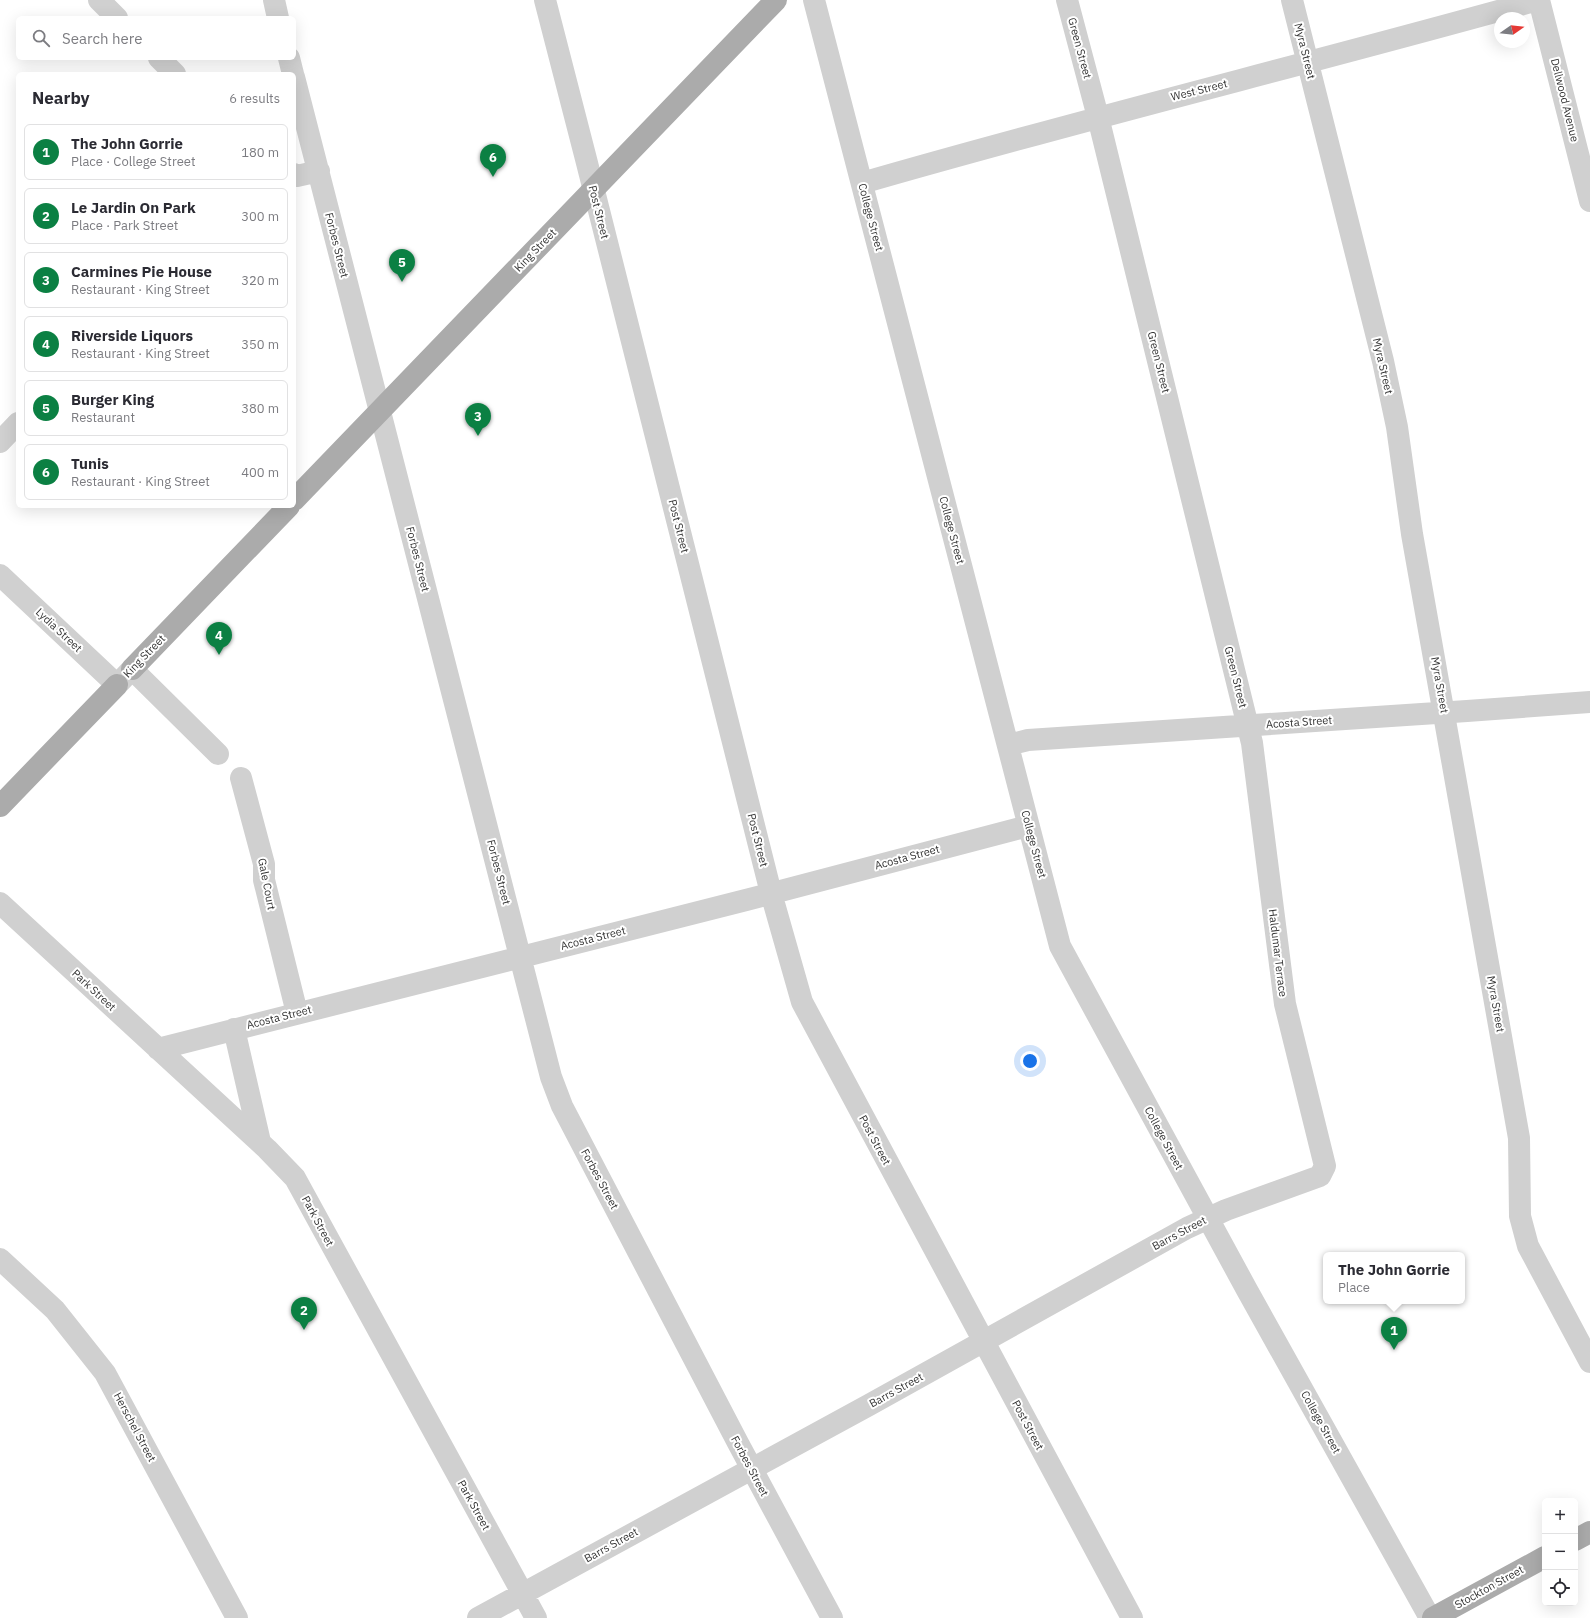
<!DOCTYPE html>
<html lang="en">
<head>
<meta charset="utf-8">
<style>
	body { margin:0; font-family:"IBM Plex Sans",sans-serif; background:#f2f2f3; color:#2b2b33 }
	.controls { position:absolute; right:12px; bottom:12px; display:grid; overflow:hidden; border-radius:6px; box-shadow:0 4px 16px #0002 }
	.controls button { width:36px; height:36px; display:grid; place-items:center; padding:0; border:0; border-bottom:1px solid #e1e1e2; background:#fff; color:#2b2b33; font:20px sans-serif }
	.compass { position:absolute; left:1494px; top:12px; width:36px; height:36px; border-radius:50%; background:#fff; box-shadow:0 4px 16px #0002; rotate:76deg }
	.you { position:absolute; left:1030px; top:1061px; width:14px; height:14px; margin:-10px; border:3px solid #fff; border-radius:50%; background:#1a73e8; box-shadow:0 0 0 6px #1a73e833 }
	.badge { display:grid; place-items:center; width:26px; height:26px; border-radius:50%; background:#0b8043; color:#fff; font-size:13px; font-weight:700 }
	.pin { position:absolute; translate:-50% -33px; filter:drop-shadow(0 1px 2px #0008) }
	.pin::after { content:''; position:absolute; top:21px; width:14px; height:12px; background:inherit; clip-path:polygon(0 0,100% 0,50% 100%) }
	.popup { position:absolute; left:1323px; top:1252px; width:142px; height:52px; box-sizing:border-box; display:grid; place-content:center; border-radius:6px; background:#fff; filter:drop-shadow(0 1px 3px #0005); font-size:13px; white-space:nowrap; color:#7c7c81 }
	.popup b { font-size:15px; color:#2b2b33 }
	.popup::after { content:''; position:absolute; left:50%; top:100%; margin-left:-8px; border:8px solid transparent; border-top-color:#fff }
	.list { margin:0; padding:0; list-style:none }
	h2 { display:flex; justify-content:space-between; align-items:center; height:52px; margin:0; padding:0 16px; font-size:17px }
	h2 small { font-size:13px; font-weight:400; color:#7c7c81 }
	.list li { display:grid; grid-template-columns:26px 1fr auto; gap:12px; align-items:center; box-sizing:border-box; height:56px; margin:0 8px 8px; padding:0 8px; border:1px solid #e1e1e2; border-radius:6px }
	.list b { display:block; font-size:15px; white-space:nowrap }
	.list p { margin:0; font-size:13px; white-space:nowrap; color:#7c7c81 }
	.list em { font-size:13px; font-style:normal; color:#7c7c81 }
	.icon { flex:none; width:22px; height:22px; fill:none; stroke:currentColor; stroke-width:2; stroke-linecap:round; stroke-linejoin:round }
	.map { position:relative; flex:none; width:1590px; height:1618px; overflow:hidden }
	.search { position:absolute; background:#fff; box-shadow:0 4px 16px #0002; left:16px; top:16px; width:280px; height:44px; display:flex; align-items:center; gap:10px; box-sizing:border-box; padding:0 14px; border-radius:6px; color:#7c7c81; font-size:15px }
	.panel { position:absolute; background:#fff; box-shadow:0 4px 16px #0002; left:16px; top:72px; width:280px; height:436px; border-radius:6px }
	.map>svg:first-child { display:block }
</style>
</head>
<body>
<div class="map">
<svg width="1590" height="1618" viewBox="0 0 1590 1618">
	<rect width="100%" height="100%" fill="#fff"/>
	<g fill="none" stroke-linecap="round" stroke-linejoin="round">
		<path stroke="#d0d0d0" stroke-width="22" d="M 99,0 L 117,18
			M 274,0 L 278,18
			M 545,0 L 586,159 L 771,893 L 802,1002 L 1132,1618
			M 814,0 L 1060,946 L 1247,1290 L 1430,1618
			M 1292,0 L 1383,361 L 1397,427 L 1412,534 L 1519,1138 L 1520,1216 L 1528,1246 L 1590,1362
			M 1539,0 L 1590,201
			M 159,58 L 175,74
			M 289,58 L 293,74
			M 294,77 L 551,1077 L 562,1106 L 738,1443 L 832,1618
			M 294,174 L 297,176 L 319,171
			M 862,183 C 1086,118 1313,63 1538,0
			M 0,442 L 18,423
			M 0,575 L 117,685 L 132,669 L 218,754
			M 1008,745 L 1028,740 L 1467,711 L 1590,702
			M 241,778 L 264,864 L 264,880 L 297,1013
			M 0,903 L 267,1149 L 295,1178 L 536,1618
			M 234,1029 L 260,1142
			M 158,1049 L 746,900 L 1028,826
			M 0,1259 L 55,1310 L 105,1373 L 237,1618
			M 478,1618 L 869,1405 L 1187,1228 L 1226,1210 L 1320,1176 L 1325,1166 L 1285,1004 L 1252,743 L 1098,117 L 1067,0"/>
		<path stroke="#ababab" stroke-width="22" d="M 294,500 L 776,0
			M 132,669 L 289,506
			M 0,806 L 117,685
			M 1575,1540 L 1590,1532
			M 1433,1618 L 1545,1557"/>
	</g>
	<g text-anchor="middle" stroke-width="4" stroke-linejoin="round" paint-order="stroke">
		<g font-size="11" fill="#333" stroke="#fff">
			<text transform="translate(1080 48) rotate(75)" y="4">Green Street</text>
			<text transform="translate(1305 51) rotate(76)" y="4">Myra Street</text>
			<text transform="translate(1199 90) rotate(-14)" y="4">West Street</text>
			<text transform="translate(1565 100) rotate(76)" y="4">Dellwood Avenue</text>
			<text transform="translate(599 212) rotate(76)" y="4">Post Street</text>
			<text transform="translate(871 217) rotate(75)" y="4">College Street</text>
			<text transform="translate(337 245) rotate(76)" y="4">Forbes Street</text>
			<text transform="translate(535 250) rotate(-46)" y="4">King Street</text>
			<text transform="translate(1159 362) rotate(76)" y="4">Green Street</text>
			<text transform="translate(1383 366) rotate(77)" y="4">Myra Street</text>
			<text transform="translate(679 526) rotate(76)" y="4">Post Street</text>
			<text transform="translate(952 530) rotate(75)" y="4">College Street</text>
			<text transform="translate(418 559) rotate(76)" y="4">Forbes Street</text>
			<text transform="translate(59 630) rotate(43)" y="4">Lydia Street</text>
			<text transform="translate(144 656) rotate(-46)" y="4">King Street</text>
			<text transform="translate(1236 677) rotate(76)" y="4">Green Street</text>
			<text transform="translate(1440 685) rotate(80)" y="4">Myra Street</text>
			<text transform="translate(1299 722) rotate(-4)" y="4">Acosta Street</text>
			<text transform="translate(758 840) rotate(76)" y="4">Post Street</text>
			<text transform="translate(1034 844) rotate(75)" y="4">College Street</text>
			<text transform="translate(907 857) rotate(-15)" y="4">Acosta Street</text>
			<text transform="translate(499 872) rotate(76)" y="4">Forbes Street</text>
			<text transform="translate(267 884) rotate(79)" y="4">Gale Court</text>
			<text transform="translate(593 938) rotate(-14)" y="4">Acosta Street</text>
			<text transform="translate(1278 953) rotate(83)" y="4">Haldumar Terrace</text>
			<text transform="translate(94 990) rotate(43)" y="4">Park Street</text>
			<text transform="translate(1496 1004) rotate(80)" y="4">Myra Street</text>
			<text transform="translate(279 1017) rotate(-14)" y="4">Acosta Street</text>
			<text transform="translate(1164 1138) rotate(62)" y="4">College Street</text>
			<text transform="translate(875 1140) rotate(62)" y="4">Post Street</text>
			<text transform="translate(600 1179) rotate(62)" y="4">Forbes Street</text>
			<text transform="translate(318 1221) rotate(62)" y="4">Park Street</text>
			<text transform="translate(1179 1233) rotate(-28)" y="4">Barrs Street</text>
			<text transform="translate(896 1390) rotate(-29)" y="4">Barrs Street</text>
			<text transform="translate(1321 1422) rotate(61)" y="4">College Street</text>
			<text transform="translate(1028 1425) rotate(62)" y="4">Post Street</text>
			<text transform="translate(135 1427) rotate(62)" y="4">Herschel Street</text>
			<text transform="translate(750 1466) rotate(62)" y="4">Forbes Street</text>
			<text transform="translate(474 1505) rotate(61)" y="4">Park Street</text>
			<text transform="translate(611 1545) rotate(-29)" y="4">Barrs Street</text>
			<text transform="translate(1489 1587) rotate(-29)" y="4">Stockton Street</text>
		</g>
	</g>
</svg>
<div class="controls">
<button>+</button>
<button>−</button>
<button><svg class="icon" aria-label="locate" viewBox="0 0 24 24"><circle cx="12" cy="12" r="6"/><path d="M12 2v4M12 18v4M2 12h4M18 12h4"/></svg></button>
</div>
<svg class="compass" viewBox="-18 -18 36 36"><path d="M0-13l5 13h-10z" fill="#e53935"/><path d="M0 13l5-13h-10z" fill="#7c7c81"/></svg>
<div class="you"></div>
<div class="pin badge" style="left:1394px;top:1350px">1</div>
<div class="popup"><b>The John Gorrie</b>Place</div>
<div class="pin badge" style="left:304px;top:1330px">2</div>
<div class="pin badge" style="left:478px;top:436px">3</div>
<div class="pin badge" style="left:219px;top:655px">4</div>
<div class="pin badge" style="left:402px;top:282px">5</div>
<div class="pin badge" style="left:493px;top:177px">6</div>
<div class="search"><svg class="icon" aria-label="search" viewBox="0 0 24 24"><circle cx="10" cy="10" r="6"/><path d="M15 15l6 6"/></svg>Search here</div>
<section class="panel">
<h2>Nearby<small>6 results</small></h2>
<ul class="list">
<li><span class="badge">1</span><div><b>The John Gorrie</b><p>Place · College Street</p></div><em>180 m</em></li>
<li><span class="badge">2</span><div><b>Le Jardin On Park</b><p>Place · Park Street</p></div><em>300 m</em></li>
<li><span class="badge">3</span><div><b>Carmines Pie House</b><p>Restaurant · King Street</p></div><em>320 m</em></li>
<li><span class="badge">4</span><div><b>Riverside Liquors</b><p>Restaurant · King Street</p></div><em>350 m</em></li>
<li><span class="badge">5</span><div><b>Burger King</b><p>Restaurant</p></div><em>380 m</em></li>
<li><span class="badge">6</span><div><b>Tunis</b><p>Restaurant · King Street</p></div><em>400 m</em></li>
</ul>
</section>
</div>
</body>
</html>
